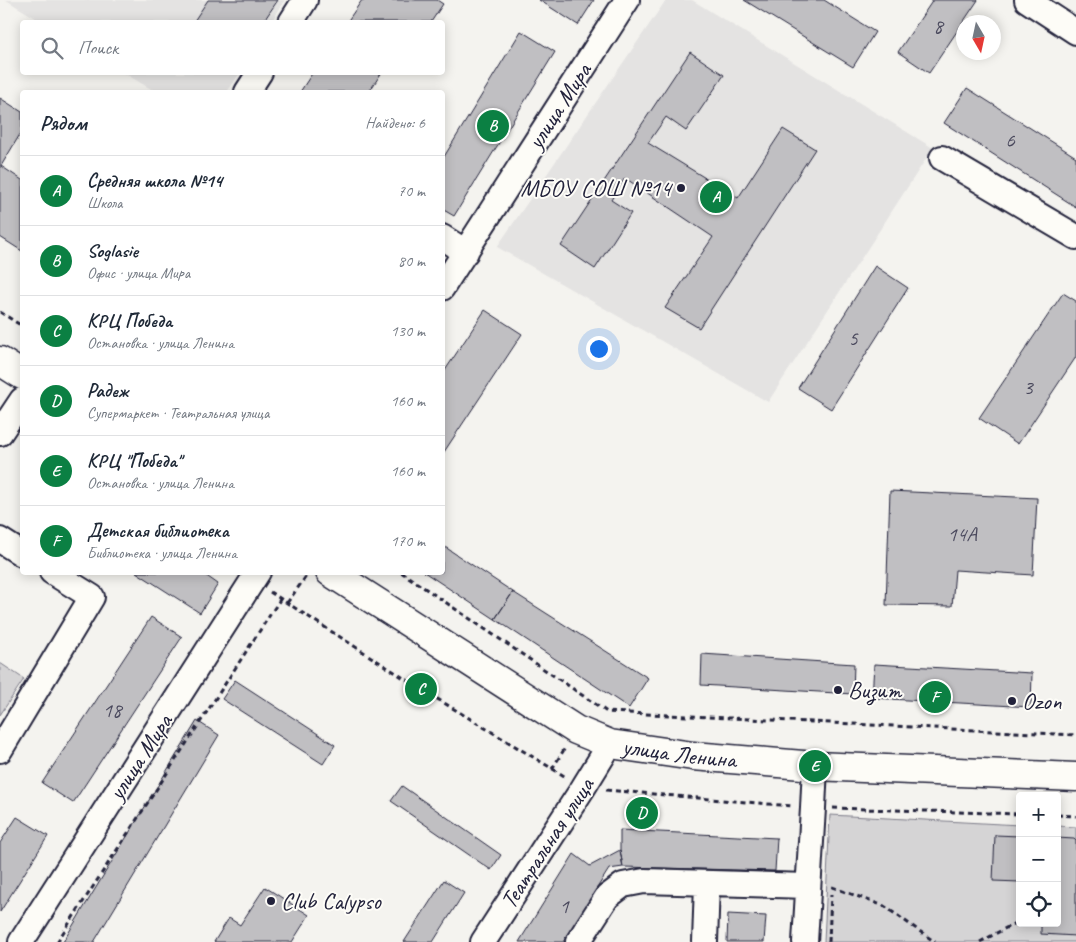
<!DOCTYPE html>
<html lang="ru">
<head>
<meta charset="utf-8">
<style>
	body { margin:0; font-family:Caveat,sans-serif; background:#f6f6f7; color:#1f2937 }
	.controls { position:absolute; right:15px; bottom:15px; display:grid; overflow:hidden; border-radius:5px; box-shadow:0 2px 12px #0003 }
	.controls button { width:45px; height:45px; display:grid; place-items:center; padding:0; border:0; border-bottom:1px solid #e0e1e3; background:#fff; color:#1f2937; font:25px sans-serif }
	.compass { position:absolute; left:956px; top:15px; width:45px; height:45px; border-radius:50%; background:#fff; box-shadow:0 2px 12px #0003; rotate:171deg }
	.you { position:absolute; left:598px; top:348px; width:18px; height:18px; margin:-12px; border:4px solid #fff; border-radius:50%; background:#1a73e8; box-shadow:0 0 0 8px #1a73e833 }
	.badge { display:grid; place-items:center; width:32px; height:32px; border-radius:50%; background:#0b8043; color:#fff; font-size:16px; font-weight:700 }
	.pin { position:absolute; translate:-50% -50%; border:2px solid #fff; box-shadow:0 1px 5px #0006 }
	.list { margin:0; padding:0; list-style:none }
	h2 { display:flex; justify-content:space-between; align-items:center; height:65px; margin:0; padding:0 20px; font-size:21px }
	h2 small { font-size:16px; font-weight:400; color:#747a83 }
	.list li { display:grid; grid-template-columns:32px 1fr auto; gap:15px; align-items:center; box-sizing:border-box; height:70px; padding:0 20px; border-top:1px solid #e0e1e3 }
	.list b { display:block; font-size:19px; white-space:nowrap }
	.list p { margin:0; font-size:16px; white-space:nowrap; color:#747a83 }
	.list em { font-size:16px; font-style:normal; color:#747a83 }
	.icon { flex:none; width:28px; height:28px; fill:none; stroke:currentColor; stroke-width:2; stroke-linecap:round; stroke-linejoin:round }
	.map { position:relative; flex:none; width:1076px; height:942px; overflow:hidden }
	.search { position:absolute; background:#fff; box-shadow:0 2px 12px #0003; left:20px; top:20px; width:425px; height:55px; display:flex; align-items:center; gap:12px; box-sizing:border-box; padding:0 18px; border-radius:5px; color:#747a83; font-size:19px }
	.panel { position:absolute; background:#fff; box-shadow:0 2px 12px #0003; left:20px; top:90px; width:425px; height:485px; border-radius:5px }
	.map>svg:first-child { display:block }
</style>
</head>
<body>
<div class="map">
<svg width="1076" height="942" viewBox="0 0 1076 942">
	<rect width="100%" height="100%" fill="#f4f3ef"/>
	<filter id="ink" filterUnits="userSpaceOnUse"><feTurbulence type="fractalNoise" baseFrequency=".02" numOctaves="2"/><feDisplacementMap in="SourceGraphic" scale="10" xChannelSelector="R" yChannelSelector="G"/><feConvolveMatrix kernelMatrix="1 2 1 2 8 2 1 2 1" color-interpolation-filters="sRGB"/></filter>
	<g filter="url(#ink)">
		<path fill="#e4e3e2" d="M 6,0 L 285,0 L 271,22 L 42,22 Z
			M 666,0 L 692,0 L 933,148 L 768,402 L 497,247 Z
			M 124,73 L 240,73 L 227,92 L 156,92 Z"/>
		<path fill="#d5d4d5" stroke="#7c7b88" d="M 0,663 L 24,679 L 0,715 Z
			M 830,815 L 1020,825 L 1020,923 L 1057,923 L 1057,826 L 1076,827 L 1076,942 L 824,942 Z"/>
		<path fill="#c0bfc2" stroke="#22223b" d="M 208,0 L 278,0 L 263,22 L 196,22 L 194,21 Z
			M 362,0 L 437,0 L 443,4 L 431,22 L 347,22 Z
			M 539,0 L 594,0 L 578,25 Z
			M 744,0 L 824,0 L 875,32 L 853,67 Z
			M 933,0 L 978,0 L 929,73 L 898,52 Z
			M 521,31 L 555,52 L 454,216 L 442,209 L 442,160 Z
			M 690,52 L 724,75 L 686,131 L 666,117 L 648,143 L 738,198 L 783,129 L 815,149 L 699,328 L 665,308 L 713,237 L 625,178 L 611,200 L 631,213 L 595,269 L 561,246 Z
			M 313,72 L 382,72 L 369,92 L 300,92 Z
			M 967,88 L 1076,157 L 1076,207 L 944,123 Z
			M 0,98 L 22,112 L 22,131 L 1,166 L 22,180 L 22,251 L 0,237 Z
			M 875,266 L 908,288 L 831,409 L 798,388 Z
			M 1063,293 L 1076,301 L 1076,357 L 1018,444 L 979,418 Z
			M 485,310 L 522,334 L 442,455 L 442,375 Z
			M 890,491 L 1037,498 L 1033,575 L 955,570 L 952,606 L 886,605 Z
			M 442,545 L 513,592 L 495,619 L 424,572 L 442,572 Z
			M 136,572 L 201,572 L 218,584 L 200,613 Z
			M 513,592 L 648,678 L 629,708 L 495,619 Z
			M 151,617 L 182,637 L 73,803 L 42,783 Z
			M 702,654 L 854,664 L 853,694 L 701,685 Z
			M 874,664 L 1032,673 L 1031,707 L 872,698 Z
			M 235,680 L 335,745 L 323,764 L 222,699 Z
			M 197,721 L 219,735 L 94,942 L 63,942 Z
			M 402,786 L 501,855 L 491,870 L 391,801 Z
			M 17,817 L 48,836 L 0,912 L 0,843 Z
			M 620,830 L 777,838 L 775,871 L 623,867 L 620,850 Z
			M 995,835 L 1020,836 L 1020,882 L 993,881 Z
			M 1057,838 L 1074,839 L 1076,841 L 1076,936 L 1041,934 L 1041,923 L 1057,923 Z
			M 620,850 L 623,867 L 609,869 L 563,942 L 519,942 L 574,854 L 590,866 Z
			M 444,880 L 464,893 L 433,942 L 404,942 Z
			M 265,887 L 309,915 L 292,942 L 214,942 L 229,918 L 240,925 Z
			M 728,914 L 766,916 L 764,942 L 727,942 Z"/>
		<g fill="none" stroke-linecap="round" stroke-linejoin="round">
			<g stroke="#22223b" stroke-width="28">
				<path id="minor" d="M 1027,0 L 1076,32
					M 291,22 L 305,0
					M 247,92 L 260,72
					M 942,158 L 1076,237
					M 442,237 L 466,252
					M 442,288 L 627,0
					M 0,433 L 22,400
					M 0,540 L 22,554
					M 0,750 L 92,597 L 52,572
					M 21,942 L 258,572
					M 483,942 L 583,788 L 610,744
					M 578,942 L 607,897 L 623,885 L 644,881 L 808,886
					M 705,942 L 707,883
					M 805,942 L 813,808 L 815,766"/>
			</g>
			<g stroke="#22223b" stroke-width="31">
				<g id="major">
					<path d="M 0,361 L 22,375"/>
					<path id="s1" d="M 330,572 L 576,730 L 610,744 L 693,756 L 815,766 L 1076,777"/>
				</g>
			</g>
			<path stroke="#22223b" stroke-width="3" stroke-dasharray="5 4" stroke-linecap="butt" d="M 0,312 L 22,326
				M 401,572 L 607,712 L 1076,735
				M 270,592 L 421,689 L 566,777
				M 287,603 L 307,575
				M 552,769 L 565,748
				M 606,790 L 792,806
				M 833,808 L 1020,814
				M 1057,815 L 1076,816
				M 832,887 L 884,906 L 935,942
				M 57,942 L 281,598
				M 829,942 L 831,894
				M 980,942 L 1017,922"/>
			<use href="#minor" stroke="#fdfcf7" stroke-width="24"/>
			<use href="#major" stroke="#fdfcf7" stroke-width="28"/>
		</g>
	</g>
	<g fill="#22223b" stroke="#fdfcf7" stroke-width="2">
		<circle cx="681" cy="188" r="5"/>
		<circle cx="838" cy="690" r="5"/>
		<circle cx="1012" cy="701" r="5"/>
		<circle cx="271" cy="901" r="5"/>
	</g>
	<g text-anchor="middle" stroke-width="4" stroke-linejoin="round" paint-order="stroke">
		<g font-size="21" fill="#4a495d">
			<text x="938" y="33">8</text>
			<text x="1010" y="147">6</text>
			<text x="853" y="345">5</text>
			<text x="1028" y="394">3</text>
			<text x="962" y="541">14А</text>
			<text x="112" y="717">18</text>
			<text x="564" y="913">1</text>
		</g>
		<g font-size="24" fill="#22223b" stroke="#fdfcf7">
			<text transform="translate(559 106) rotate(-57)" y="8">улица Мира</text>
			<text dy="8" stroke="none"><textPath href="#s1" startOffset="399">улица Ленина</textPath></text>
			<text transform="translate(140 757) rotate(-57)" y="8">улица Мира</text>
			<text transform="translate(547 843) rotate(-57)" y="8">Театральная улица</text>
		</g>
		<g font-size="24" fill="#22223b" stroke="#fdfcf7" text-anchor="start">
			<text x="671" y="196" text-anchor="end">МБОУ СОШ №14</text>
			<text x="848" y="698">Визит</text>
			<text x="1022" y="709">Ozon</text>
			<text x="281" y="909">Club Calypso</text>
		</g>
	</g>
</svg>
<div class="controls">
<button>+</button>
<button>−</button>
<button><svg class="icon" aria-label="locate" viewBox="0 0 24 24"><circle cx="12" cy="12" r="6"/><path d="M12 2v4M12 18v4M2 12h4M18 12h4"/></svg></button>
</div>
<svg class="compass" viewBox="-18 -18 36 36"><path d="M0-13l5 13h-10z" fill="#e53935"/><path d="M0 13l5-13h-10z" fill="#747a83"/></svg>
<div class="you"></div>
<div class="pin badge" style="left:716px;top:197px">A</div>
<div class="pin badge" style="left:493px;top:126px">B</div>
<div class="pin badge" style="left:421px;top:689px">C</div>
<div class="pin badge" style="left:642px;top:813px">D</div>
<div class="pin badge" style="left:815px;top:766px">E</div>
<div class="pin badge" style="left:935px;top:697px">F</div>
<div class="search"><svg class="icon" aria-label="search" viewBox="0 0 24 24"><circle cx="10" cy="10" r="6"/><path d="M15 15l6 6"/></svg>Поиск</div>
<section class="panel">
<h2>Рядом<small>Найдено: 6</small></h2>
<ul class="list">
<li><span class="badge">A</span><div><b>Средняя школа №14</b><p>Школа</p></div><em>70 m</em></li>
<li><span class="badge">B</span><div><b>Soglasie</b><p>Офис · улица Мира</p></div><em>80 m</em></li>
<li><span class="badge">C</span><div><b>КРЦ Победа</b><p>Остановка · улица Ленина</p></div><em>130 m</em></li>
<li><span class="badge">D</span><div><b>Радеж</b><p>Супермаркет · Театральная улица</p></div><em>160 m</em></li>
<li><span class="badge">E</span><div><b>КРЦ &quot;Победа&quot;</b><p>Остановка · улица Ленина</p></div><em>160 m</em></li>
<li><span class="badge">F</span><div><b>Детская библиотека</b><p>Библиотека · улица Ленина</p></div><em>170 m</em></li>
</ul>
</section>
</div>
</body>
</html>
